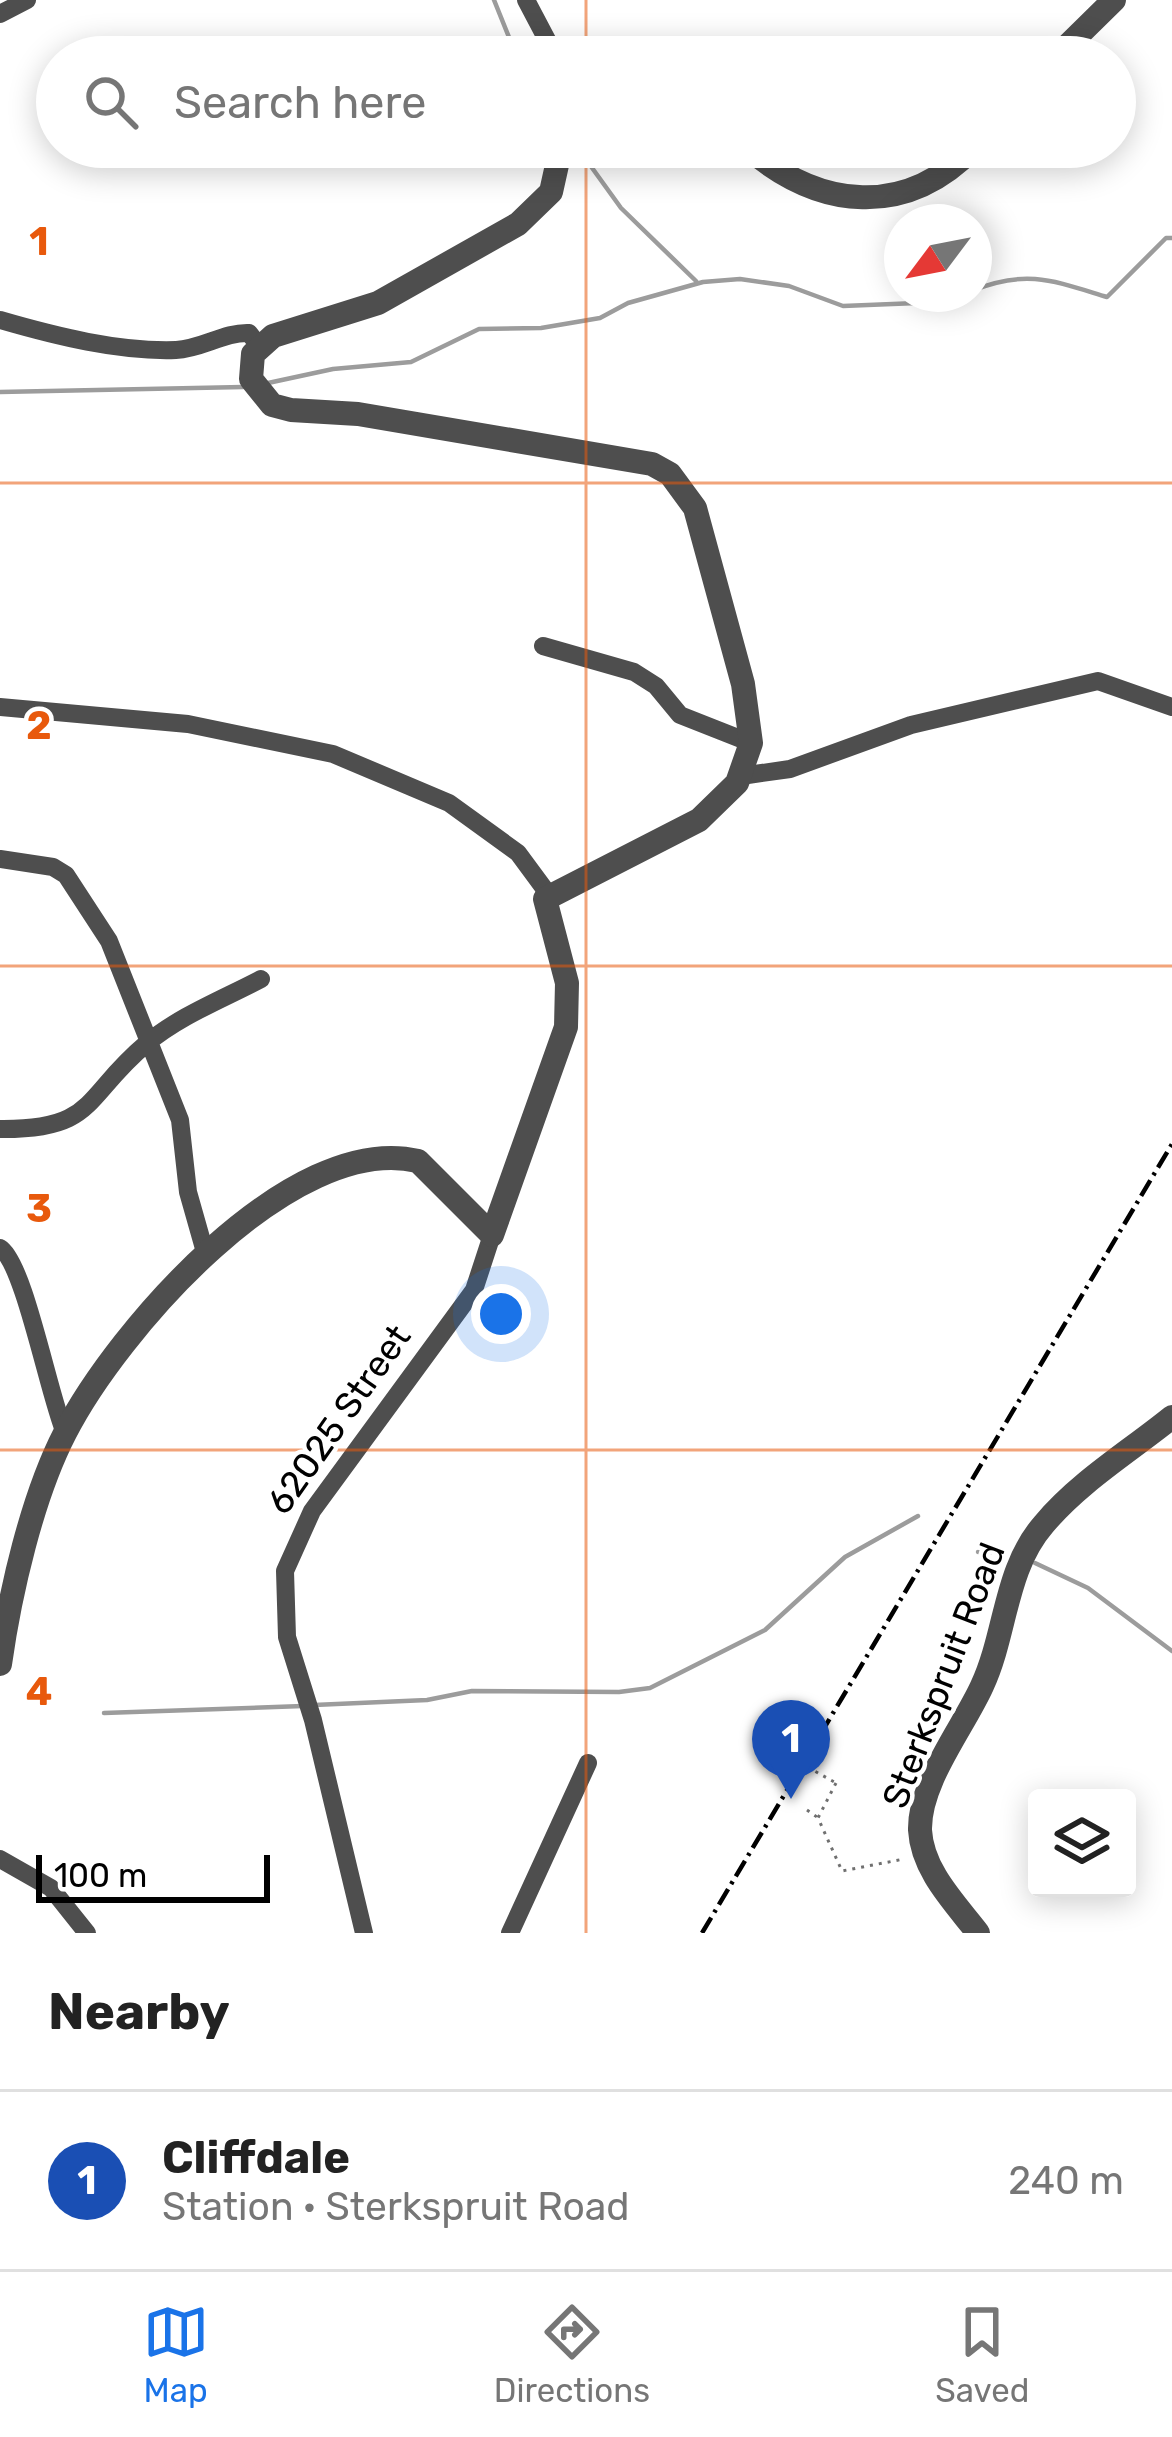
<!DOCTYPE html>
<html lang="en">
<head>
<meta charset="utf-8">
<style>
	body { margin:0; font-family:Rubik,sans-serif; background:#f6f6f6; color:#222 }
	.controls { position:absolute; right:36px; bottom:36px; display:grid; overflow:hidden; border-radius:12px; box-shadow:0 6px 30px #0003 }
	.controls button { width:108px; height:108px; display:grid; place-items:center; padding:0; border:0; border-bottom:3px solid #e0e0e0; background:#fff; color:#222; font:60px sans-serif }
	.compass { position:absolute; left:884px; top:204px; width:108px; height:108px; border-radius:50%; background:#fff; box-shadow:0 6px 30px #0003; rotate:238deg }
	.scale { position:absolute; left:36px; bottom:30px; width:234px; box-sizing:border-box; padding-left:12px; border:6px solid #000; border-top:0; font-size:33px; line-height:42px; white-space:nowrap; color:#000; -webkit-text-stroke:9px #fff; paint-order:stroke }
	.you { position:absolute; left:501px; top:1314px; width:42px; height:42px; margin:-30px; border:9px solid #fff; border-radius:50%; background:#1a73e8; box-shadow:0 0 0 18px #1a73e833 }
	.badge { display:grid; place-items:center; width:78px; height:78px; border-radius:50%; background:#1a73e8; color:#fff; font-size:39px; font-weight:700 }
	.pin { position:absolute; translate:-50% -99px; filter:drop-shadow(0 3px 6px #0008) }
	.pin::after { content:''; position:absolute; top:63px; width:42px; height:36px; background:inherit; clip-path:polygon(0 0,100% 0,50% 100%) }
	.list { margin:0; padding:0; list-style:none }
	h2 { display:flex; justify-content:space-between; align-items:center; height:156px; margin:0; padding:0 48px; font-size:51px }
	h2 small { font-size:39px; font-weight:400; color:#767676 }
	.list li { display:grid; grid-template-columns:78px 1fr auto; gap:36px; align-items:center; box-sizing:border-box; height:180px; padding:0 48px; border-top:3px solid #e0e0e0 }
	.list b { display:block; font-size:45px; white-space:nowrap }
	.list p { margin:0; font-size:39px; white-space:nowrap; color:#767676 }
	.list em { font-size:39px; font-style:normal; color:#767676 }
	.icon { flex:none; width:66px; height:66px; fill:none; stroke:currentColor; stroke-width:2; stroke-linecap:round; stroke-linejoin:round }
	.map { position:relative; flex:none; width:1172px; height:1933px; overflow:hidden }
	.search { position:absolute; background:#fff; box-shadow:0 6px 30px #0003; left:36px; right:36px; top:36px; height:132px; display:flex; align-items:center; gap:30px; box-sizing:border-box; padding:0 42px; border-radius:66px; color:#767676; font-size:45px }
	.sheet { height:336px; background:#fff }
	nav { display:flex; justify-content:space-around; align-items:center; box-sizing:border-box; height:168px; border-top:3px solid #e0e0e0; background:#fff; font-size:33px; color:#767676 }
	nav a { display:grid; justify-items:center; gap:6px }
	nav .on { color:#1a73e8 }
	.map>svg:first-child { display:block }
</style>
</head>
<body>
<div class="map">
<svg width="1172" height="1933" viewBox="0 0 1172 1933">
	<rect width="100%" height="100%" fill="#fff"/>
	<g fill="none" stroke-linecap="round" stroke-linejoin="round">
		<path stroke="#9c9c9c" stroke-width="4.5" d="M 494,0 L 517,57
			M 577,147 L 621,208 L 696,281
			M 974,290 C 1027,269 1054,281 1107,297 L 1166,238 L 1172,238
			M 268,383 L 333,369 L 411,362 L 479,329 L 541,328 L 600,318 L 628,303 L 703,282 L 740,279 L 789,286 L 843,306 L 942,302 L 963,294
			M 0,392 L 243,387
			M 978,1552 L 1004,1553
			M 1035,1563 L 1088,1588 L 1172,1651
			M 314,1705 L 427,1700 L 472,1691 L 619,1692 L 650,1688 L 765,1630 L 845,1557 L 918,1516
			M 104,1713 L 303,1706"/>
		<path stroke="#707070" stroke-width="3" stroke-dasharray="3 6" stroke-linecap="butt" d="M 768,1744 L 784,1754
			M 836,1783 L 818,1818 L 842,1871 L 904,1859
			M 807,1810 L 817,1817"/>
		<path stroke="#4e4e4e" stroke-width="18" d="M 526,0 L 556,57
			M 0,14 L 27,0
			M 0,320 C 55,336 119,352 176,350 C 202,349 224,332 249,333 L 259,346
			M 543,646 L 634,672 L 656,686 L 680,715 L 751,743
			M 0,707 L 188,724 L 333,754 L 449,803 L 518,853 L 549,895
			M 741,776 L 790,769 L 911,725 L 1098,681 L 1172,707
			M 0,859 L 53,867 L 66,875 L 109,941 L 180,1120 L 188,1192 L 205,1252
			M 0,1129 C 96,1130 83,1097 146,1044 C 179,1016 223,999 261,979
			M 0,1248 C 24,1262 49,1396 65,1433
			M 0,1859 L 51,1888 L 87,1933
			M 364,1933 L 313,1720 L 287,1637 L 285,1571 L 312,1511 L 474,1290 L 492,1235
			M 510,1933 L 588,1763"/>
		<path stroke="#4e4e4e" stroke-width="24" d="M 1056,57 L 1114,0
			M 747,147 C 820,210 906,218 974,147
			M 0,1664 C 10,1593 32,1497 65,1433 C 117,1331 291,1131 418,1161 L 492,1235 L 566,1027 L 567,983 L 545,899 L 699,820 L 737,783 L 751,743 L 743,684 L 695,508 L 670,474 L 652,464 L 358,414 L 291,410 L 272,405 L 251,379 L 253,354 L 273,336 L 378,303 L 518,224 L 551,192 L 561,147
			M 978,1933 C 954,1902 922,1870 920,1830 C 919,1782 963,1728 982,1686 C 1007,1632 1004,1570 1044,1524 C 1079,1482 1130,1451 1172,1417"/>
		<path stroke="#000" stroke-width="4.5" stroke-dasharray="18 6 3 6" stroke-linecap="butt" d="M 702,1933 L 1172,1144"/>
		<path stroke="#707070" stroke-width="3" stroke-dasharray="3 6" stroke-linecap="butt" d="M 784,1754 L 836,1783"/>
	</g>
	<path fill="none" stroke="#e8590c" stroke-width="3" stroke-opacity="0.55" d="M 586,0 L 586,57M 586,147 L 586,1933M 0,483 L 1172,483M 0,966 L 1172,966M 0,1450 L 1172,1450"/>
	<g text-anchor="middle" stroke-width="9" stroke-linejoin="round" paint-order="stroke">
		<g font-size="36" fill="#000" stroke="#fff">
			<text transform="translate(338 1419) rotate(-55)" y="13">62025 Street</text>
			<text transform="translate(943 1675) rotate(-69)" y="13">Sterkspruit Road</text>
		</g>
	</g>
	<g font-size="39" text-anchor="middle" font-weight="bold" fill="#e8590c" stroke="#fff" stroke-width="9" stroke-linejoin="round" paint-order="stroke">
		<text x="39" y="255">1</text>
		<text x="39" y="739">2</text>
		<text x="39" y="1222">3</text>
		<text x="39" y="1705">4</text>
	</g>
</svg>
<div class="controls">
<button><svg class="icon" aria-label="layers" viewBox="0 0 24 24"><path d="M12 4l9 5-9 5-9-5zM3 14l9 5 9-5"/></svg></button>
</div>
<svg class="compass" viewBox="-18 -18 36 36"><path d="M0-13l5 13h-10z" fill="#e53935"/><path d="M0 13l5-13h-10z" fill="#767676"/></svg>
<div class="scale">100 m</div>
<div class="you"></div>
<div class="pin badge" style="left:791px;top:1799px;background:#1a4fb4">1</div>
<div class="search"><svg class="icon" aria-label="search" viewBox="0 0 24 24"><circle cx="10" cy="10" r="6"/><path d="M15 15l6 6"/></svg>Search here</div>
</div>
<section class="sheet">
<h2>Nearby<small></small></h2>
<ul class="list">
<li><span class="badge" style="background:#1a4fb4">1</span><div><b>Cliffdale</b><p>Station · Sterkspruit Road</p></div><em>240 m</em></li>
</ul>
</section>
<nav>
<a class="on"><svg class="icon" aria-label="map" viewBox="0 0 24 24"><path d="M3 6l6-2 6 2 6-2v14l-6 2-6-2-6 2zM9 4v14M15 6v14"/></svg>Map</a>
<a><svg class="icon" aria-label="directions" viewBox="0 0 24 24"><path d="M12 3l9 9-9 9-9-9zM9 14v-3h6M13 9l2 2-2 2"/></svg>Directions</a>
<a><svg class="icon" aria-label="saved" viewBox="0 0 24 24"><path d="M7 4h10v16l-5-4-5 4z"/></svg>Saved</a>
</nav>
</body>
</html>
